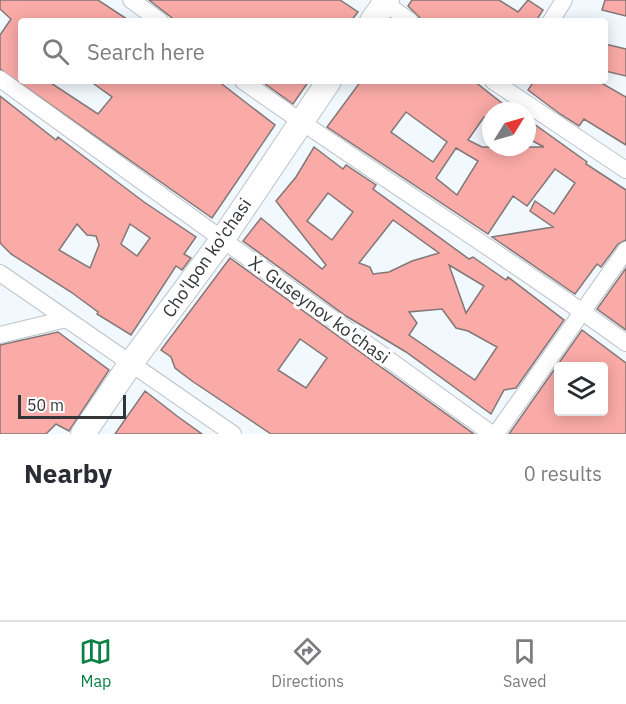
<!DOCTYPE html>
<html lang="en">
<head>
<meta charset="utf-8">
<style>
	body { margin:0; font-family:"IBM Plex Sans",sans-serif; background:#f7f7f7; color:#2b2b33 }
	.controls { position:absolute; right:18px; bottom:18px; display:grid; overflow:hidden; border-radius:6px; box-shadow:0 3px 15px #0003 }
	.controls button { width:54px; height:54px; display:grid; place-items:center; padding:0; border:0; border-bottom:2px solid #e1e1e2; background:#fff; color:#2b2b33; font:30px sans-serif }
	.compass { position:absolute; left:482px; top:102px; width:54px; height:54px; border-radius:50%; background:#fff; box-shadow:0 3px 15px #0003; rotate:53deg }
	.scale { position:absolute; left:18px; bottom:15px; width:108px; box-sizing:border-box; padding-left:6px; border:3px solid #333538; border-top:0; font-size:16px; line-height:21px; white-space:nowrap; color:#333538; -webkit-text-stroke:4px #fff; paint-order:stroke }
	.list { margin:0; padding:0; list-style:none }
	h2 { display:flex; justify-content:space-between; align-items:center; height:78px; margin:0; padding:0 24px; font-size:26px }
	h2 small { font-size:20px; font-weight:400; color:#7c7c81 }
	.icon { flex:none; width:33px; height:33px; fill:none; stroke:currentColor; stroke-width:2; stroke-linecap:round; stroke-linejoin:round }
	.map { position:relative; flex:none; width:626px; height:434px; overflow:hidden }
	.search { position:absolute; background:#fff; box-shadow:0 3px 15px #0003; left:18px; right:18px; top:18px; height:66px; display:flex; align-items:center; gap:15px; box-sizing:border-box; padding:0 21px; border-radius:6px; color:#7c7c81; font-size:22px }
	.sheet { height:186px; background:#fff }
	nav { display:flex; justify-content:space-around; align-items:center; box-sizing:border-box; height:84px; border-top:2px solid #e1e1e2; background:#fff; font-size:16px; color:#7c7c81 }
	nav a { display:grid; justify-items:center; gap:3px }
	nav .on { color:#0b8043 }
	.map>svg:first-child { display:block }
</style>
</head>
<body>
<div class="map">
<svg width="626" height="434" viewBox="0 0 626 434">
	<rect width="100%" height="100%" fill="#f1f8fe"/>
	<path fill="#faaaa7" stroke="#817777" stroke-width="1.5" fill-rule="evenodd" d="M 0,0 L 98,0 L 130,21 L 21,21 L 21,81 L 48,81 L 98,114 L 112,97 L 90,81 L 218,81 L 275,125 L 212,218 L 0,69 L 0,35 L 11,19 L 0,9 Z
		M 149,0 L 340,0 L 358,12 L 351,21 L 176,21 Z
		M 412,0 L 499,0 L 518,12 L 528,0 L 543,10 L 536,21 L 423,21 L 408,6 Z
		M 605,0 L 626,0 L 626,16 L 602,10 Z
		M 605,44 L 626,49 L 626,76 L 605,71 Z
		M 261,81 L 309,81 L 293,104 Z
		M 361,81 L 474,81 L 512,111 L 491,111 L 491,120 L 484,117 L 468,140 L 482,147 L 544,147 L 527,138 L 527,119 L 587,162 L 586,164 L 626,190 L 626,240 L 618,244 L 601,267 L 597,264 L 575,294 L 492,237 L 553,227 L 530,211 L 535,201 L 554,214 L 575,183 L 555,169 L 527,206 L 513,196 L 488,234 L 327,127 ZM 406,112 L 447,142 L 433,162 L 391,132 ZM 456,148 L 478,161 L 457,195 L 436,178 Z
		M 534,81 L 598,81 L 626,97 L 626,145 L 584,119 L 579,126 L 560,114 L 528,90 Z
		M 0,96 L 56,140 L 58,137 L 144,202 L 196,237 L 184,254 L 191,258 L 182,270 L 176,266 L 131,335 L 97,314 L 98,312 L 71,292 L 11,254 L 0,243 ZM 77,224 L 87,235 L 96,236 L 99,245 L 90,268 L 59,250 ZM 130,224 L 150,238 L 137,256 L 121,244 Z
		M 314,147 L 343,169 L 346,165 L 376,185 L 373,189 L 469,259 L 473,257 L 506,280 L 508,277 L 564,320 L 516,388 L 504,390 L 491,414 L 406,352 L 346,316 L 243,241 L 261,218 L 322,269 L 326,265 L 276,201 L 296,177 ZM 328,193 L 353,212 L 332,240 L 307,221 ZM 393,220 L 439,253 L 412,261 L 389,272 L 373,274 L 370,267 L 359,263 ZM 449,265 L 484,286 L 466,313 ZM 442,309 L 456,328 L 468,331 L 497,347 L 475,380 L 409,335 L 417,323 L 409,312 Z
		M 230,258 L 474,434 L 271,434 L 192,381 L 175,368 L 171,357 L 161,350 ZM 300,339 L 327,358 L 306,388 L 278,370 Z
		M 626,268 L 626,330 L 597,309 Z
		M 582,330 L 626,363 L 626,434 L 509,434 ZM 558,366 L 603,366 L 603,411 L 558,411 Z
		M 58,332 L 109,370 L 69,431 L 56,424 L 46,434 L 0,434 L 0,345 Z
		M 145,391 L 177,416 L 202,434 L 115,434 Z"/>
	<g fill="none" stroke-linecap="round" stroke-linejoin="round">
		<g stroke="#bcc2c8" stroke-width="18">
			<path id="street" d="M 131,0 L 160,21
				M 381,0 L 410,21
				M 551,21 L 564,0
				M 0,79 L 492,434
				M 243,81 C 369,171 501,252 626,343
				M 493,81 L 626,170
				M 0,273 L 233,434
				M 0,335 L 66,319
				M 496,434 L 626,250"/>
		</g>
		<g stroke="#bcc2c8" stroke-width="26">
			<path id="secondary" d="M 372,21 L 387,0
				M 83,434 L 131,363 L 222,240 L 329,81"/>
		</g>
		<use href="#street" stroke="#fff" stroke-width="16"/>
		<use href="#secondary" stroke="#fff" stroke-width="24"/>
	</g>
	<g text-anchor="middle" stroke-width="6" stroke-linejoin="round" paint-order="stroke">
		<g font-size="18" fill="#333538" stroke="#fff">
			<text transform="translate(207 258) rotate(-55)" y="6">Cho'lpon ko'chasi</text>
			<text transform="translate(319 310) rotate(36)" y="6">X. Guseynov ko'chasi</text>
		</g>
	</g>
</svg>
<div class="controls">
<button><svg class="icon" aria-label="layers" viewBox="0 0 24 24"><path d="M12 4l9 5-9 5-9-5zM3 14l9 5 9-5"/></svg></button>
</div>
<svg class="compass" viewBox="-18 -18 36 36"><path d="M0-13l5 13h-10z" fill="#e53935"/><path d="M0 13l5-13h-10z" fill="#7c7c81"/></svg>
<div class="scale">50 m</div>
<div class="search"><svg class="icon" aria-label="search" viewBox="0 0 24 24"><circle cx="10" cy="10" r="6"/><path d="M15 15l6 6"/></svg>Search here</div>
</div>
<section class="sheet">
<h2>Nearby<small>0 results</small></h2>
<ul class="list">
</ul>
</section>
<nav>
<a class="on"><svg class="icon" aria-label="map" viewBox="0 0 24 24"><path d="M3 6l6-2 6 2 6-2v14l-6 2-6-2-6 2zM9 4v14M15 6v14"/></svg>Map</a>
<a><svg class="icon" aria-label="directions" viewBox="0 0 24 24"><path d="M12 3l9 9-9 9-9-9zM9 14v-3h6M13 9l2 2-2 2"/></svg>Directions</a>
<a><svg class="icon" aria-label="saved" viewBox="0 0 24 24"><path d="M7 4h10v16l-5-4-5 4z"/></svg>Saved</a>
</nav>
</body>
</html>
